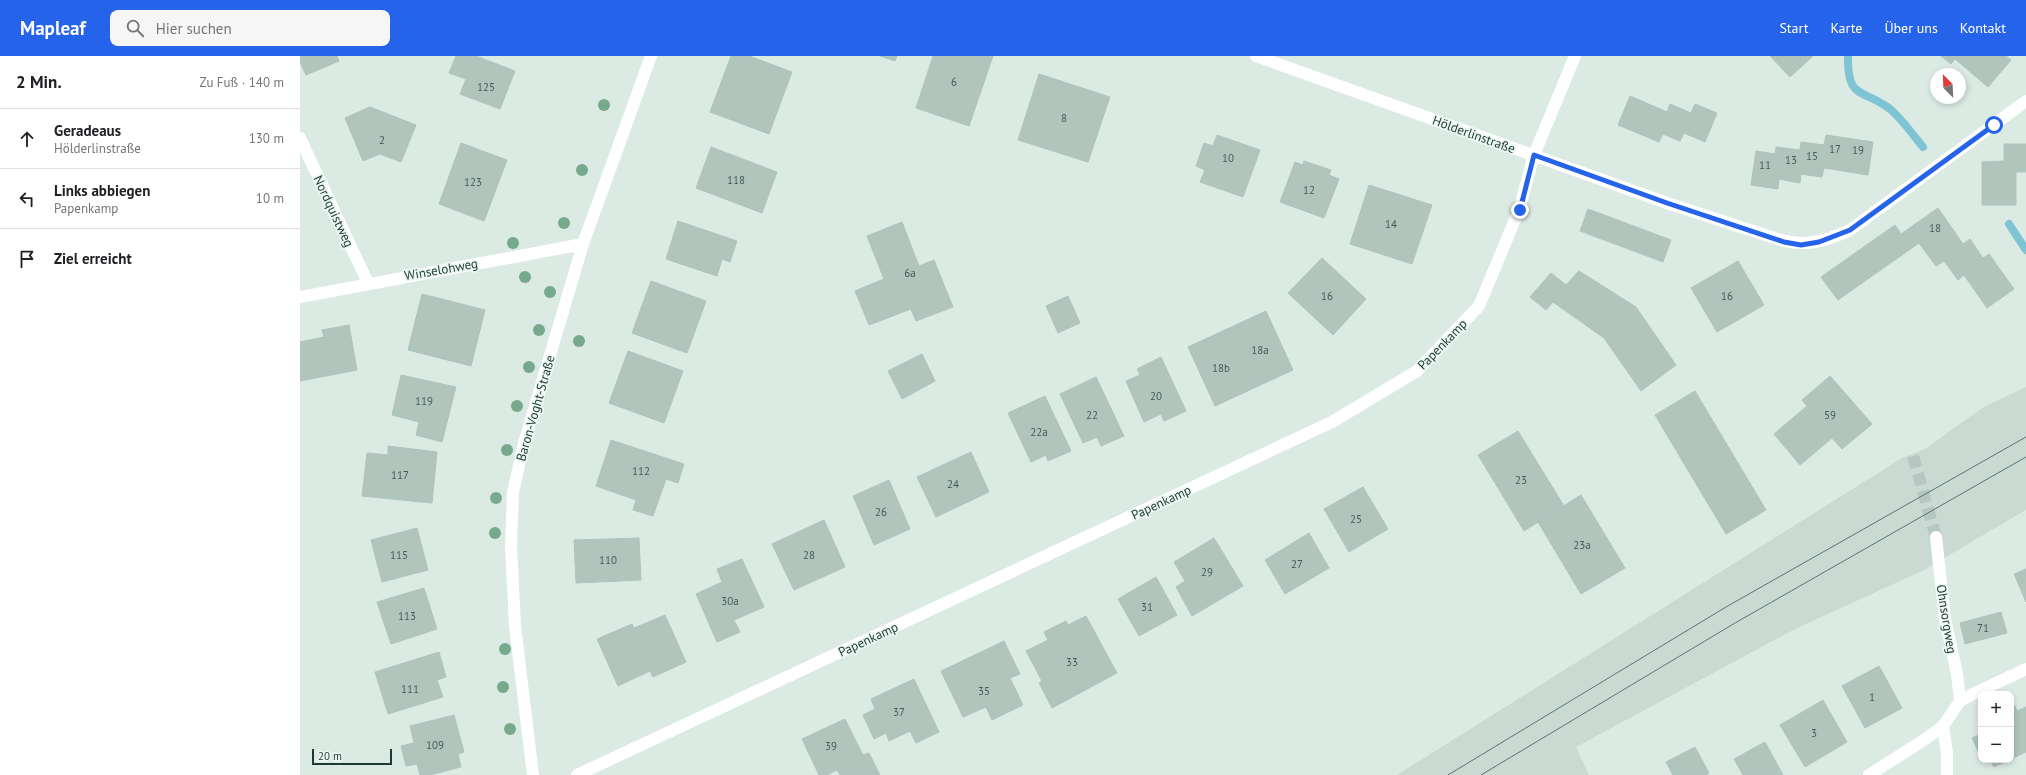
<!DOCTYPE html>
<html lang="de">
<head>
<meta charset="utf-8">
<style>
	body { margin:0; font-family:"PT Sans",sans-serif; background:#f6f6f6; color:#202124 }
	.controls { position:absolute; right:12px; bottom:12px; display:grid; overflow:hidden; border-radius:8px; box-shadow:0 2px 6px #0003 }
	.controls button { width:36px; height:36px; display:grid; place-items:center; padding:0; border:0; border-bottom:1px solid #e0e0e0; background:#fff; color:#202124; font:20px sans-serif }
	.compass { position:absolute; left:1630px; top:12px; width:36px; height:36px; border-radius:50%; background:#fff; box-shadow:0 2px 6px #0003; rotate:336deg }
	.scale { position:absolute; left:12px; bottom:10px; width:80px; box-sizing:border-box; padding-left:4px; border:2px solid #1d3a33; border-top:0; font-size:11px; line-height:14px; white-space:nowrap; color:#1d3a33; -webkit-text-stroke:3px #edf7f2; paint-order:stroke }
	.stop { position:absolute; width:12px; height:12px; margin:-9px; border:3px solid #2563eb; border-radius:50%; background:#fff }
	.stop.end { background:#2563eb; border-color:#fff; box-shadow:0 1px 4px #0008 }
	.list { margin:0; padding:0; list-style:none }
	h2 { display:flex; justify-content:space-between; align-items:center; height:52px; margin:0; padding:0 16px; font-size:17px }
	h2 small { font-size:13px; font-weight:400; color:#757577 }
	.list li { display:grid; grid-template-columns:26px 1fr auto; gap:12px; align-items:center; box-sizing:border-box; height:60px; padding:0 16px; border-top:1px solid #e0e0e0 }
	.list b { display:block; font-size:15px; white-space:nowrap }
	.list p { margin:0; font-size:13px; white-space:nowrap; color:#757577 }
	.list em { font-size:13px; font-style:normal; color:#757577 }
	.icon { flex:none; width:22px; height:22px; fill:none; stroke:currentColor; stroke-width:2; stroke-linecap:round; stroke-linejoin:round }
	.map { position:relative; flex:none; width:1726px; height:719px; overflow:hidden }
	header { display:flex; align-items:center; gap:24px; box-sizing:border-box; height:56px; padding:0 20px; background:#2563eb; color:#fff }
	header strong { font-size:19px }
	nav { display:flex; gap:22px; margin-inline-start:auto; font-size:14px }
	.search { width:280px; height:36px; background:#f6f6f6; display:flex; align-items:center; gap:10px; box-sizing:border-box; padding:0 14px; border-radius:8px; color:#757577; font-size:15px }
	main { display:flex }
	aside { flex:1; background:#fff }
	.map>svg:first-child { display:block }
</style>
</head>
<body>
<header>
<strong>Mapleaf</strong>
<div class="search"><svg class="icon" aria-label="search" viewBox="0 0 24 24"><circle cx="10" cy="10" r="6"/><path d="M15 15l6 6"/></svg>Hier suchen</div>
<nav><a>Start</a><a>Karte</a><a>Über uns</a><a>Kontakt</a></nav>
</header>
<main>
<aside>
<h2>2 Min.<small>Zu Fuß · 140 m</small></h2>
<ul class="list">
<li><svg class="icon" aria-label="ahead" viewBox="0 0 24 24"><path d="M12 20V5M6 11l6-6 6 6"/></svg><div><b>Geradeaus</b><p>Hölderlinstraße</p></div><em>130 m</em></li>
<li><svg class="icon" aria-label="left" viewBox="0 0 24 24"><path d="M17 20v-9H6M10 6l-5 5 5 5"/></svg><div><b>Links abbiegen</b><p>Papenkamp</p></div><em>10 m</em></li>
<li><svg class="icon" aria-label="arrive" viewBox="0 0 24 24"><path d="M6 21V4h12l-3 4 3 4H6"/></svg><div><b>Ziel erreicht</b></div></li>
</ul>
</aside>
<div class="map">
<svg width="1726" height="719" viewBox="0 0 1726 719">
	<rect width="100%" height="100%" fill="#dceae4"/>
	<path fill="#cadad3" d="M 1726,331 L 1726,454 L 1622,515 L 1495,573 L 1276,691 L 1289,719 L 1097,719 L 1602,402 L 1625,393 L 1682,352 Z"/>
	<g fill="none" stroke-linecap="round" stroke-linejoin="round">
		<path stroke="#7fc4d4" stroke-width="8" d="M 1548,0 C 1547,45 1563,32 1590,53 C 1602,63 1613,79 1623,91
			M 1709,168 L 1726,194"/>
	</g>
	<path fill="#b1c5bd" stroke="#aec4bc" d="M 0,0 L 37,0 L 39,5 L 6,19 L 0,6 Z
		M 156,0 L 176,0 L 215,15 L 200,53 L 160,38 L 166,23 L 149,17 Z
		M 431,0 L 449,0 L 492,16 L 469,78 L 410,56 Z
		M 580,0 L 597,0 L 595,5 Z
		M 633,0 L 693,0 L 669,70 L 616,52 Z
		M 1470,0 L 1513,0 L 1490,21 Z
		M 1641,0 L 1706,0 L 1711,4 L 1688,31 L 1655,3 L 1651,8 Z
		M 739,18 L 810,41 L 788,106 L 718,84 Z
		M 1330,40 L 1367,56 L 1370,48 L 1391,57 L 1395,48 L 1417,57 L 1405,86 L 1384,77 L 1380,85 L 1363,78 L 1359,86 L 1318,69 Z
		M 70,51 L 116,69 L 101,106 L 80,98 L 63,105 L 45,62 Z
		M 917,79 L 960,94 L 943,141 L 900,126 L 905,114 L 896,110 L 904,87 L 913,90 Z
		M 1526,79 L 1573,86 L 1568,119 L 1524,112 L 1522,121 L 1501,118 L 1500,127 L 1479,123 L 1478,133 L 1451,129 L 1456,95 L 1475,98 L 1476,91 L 1500,94 L 1501,86 L 1524,89 Z
		M 161,87 L 207,104 L 184,165 L 139,148 Z
		M 1704,88 L 1726,88 L 1726,116 L 1716,116 L 1716,149 L 1682,149 L 1682,106 L 1704,105 Z
		M 411,91 L 477,116 L 462,157 L 396,132 Z
		M 1004,105 L 1031,114 L 1029,119 L 1039,123 L 1024,162 L 980,146 L 995,106 L 1003,109 Z
		M 1069,129 L 1132,149 L 1112,208 L 1050,188 Z
		M 1638,152 L 1663,188 L 1670,183 L 1683,202 L 1689,198 L 1714,233 L 1687,252 L 1664,219 L 1658,224 L 1644,205 L 1636,210 L 1619,187 L 1538,244 L 1521,221 L 1595,169 L 1601,178 Z
		M 1288,153 L 1371,184 L 1363,206 L 1280,175 Z
		M 378,165 L 437,185 L 430,206 L 422,203 L 417,220 L 366,203 Z
		M 602,166 L 619,210 L 634,204 L 653,251 L 616,265 L 611,253 L 569,269 L 555,235 L 584,223 L 567,180 Z
		M 1022,202 L 1066,243 L 1033,279 L 988,237 Z
		M 1438,205 L 1464,249 L 1417,276 L 1391,232 Z
		M 1279,215 L 1336,251 L 1376,309 L 1341,335 L 1304,282 L 1253,246 L 1246,254 L 1230,241 L 1251,217 L 1266,229 Z
		M 351,225 L 406,245 L 387,297 L 332,277 Z
		M 122,238 L 185,254 L 171,310 L 108,294 Z
		M 768,240 L 780,267 L 758,277 L 746,250 Z
		M 966,255 L 993,314 L 954,332 L 927,273 Z
		M 49,269 L 57,314 L 0,325 L 0,286 L 24,281 L 22,274 Z
		M 927,273 L 954,332 L 915,350 L 888,291 Z
		M 328,295 L 383,315 L 364,367 L 309,347 Z
		M 622,298 L 635,325 L 602,343 L 588,315 Z
		M 861,301 L 886,355 L 864,365 L 861,358 L 844,366 L 826,325 L 840,319 L 837,313 Z
		M 101,319 L 156,331 L 142,386 L 116,379 L 119,366 L 92,359 Z
		M 1530,320 L 1572,368 L 1542,393 L 1532,382 L 1500,409 L 1474,378 L 1507,350 L 1502,344 Z
		M 796,321 L 824,380 L 801,390 L 797,381 L 783,387 L 760,338 Z
		M 1395,335 L 1466,454 L 1426,478 L 1355,359 Z
		M 745,340 L 771,395 L 748,405 L 746,399 L 731,406 L 708,357 Z
		M 1218,375 L 1264,450 L 1224,475 L 1178,399 Z
		M 311,384 L 384,408 L 378,427 L 366,423 L 353,460 L 333,454 L 336,444 L 296,430 Z
		M 88,390 L 137,396 L 132,447 L 62,440 L 67,397 L 88,399 Z
		M 671,396 L 689,436 L 636,461 L 617,421 Z
		M 589,424 L 610,473 L 574,489 L 553,440 Z
		M 1063,431 L 1088,473 L 1049,496 L 1024,453 Z
		M 1281,439 L 1325,512 L 1281,538 L 1238,466 Z
		M 524,464 L 545,511 L 494,534 L 472,488 Z
		M 117,472 L 128,514 L 82,526 L 71,484 Z
		M 1009,477 L 1029,512 L 985,538 L 965,504 Z
		M 339,482 L 341,524 L 276,527 L 274,484 Z
		M 914,482 L 943,530 L 892,560 L 876,531 L 885,525 L 874,506 Z
		M 442,503 L 464,551 L 434,564 L 440,576 L 417,586 L 396,538 L 422,526 L 417,513 Z
		M 1726,513 L 1726,546 L 1714,518 Z
		M 856,521 L 877,559 L 839,580 L 818,543 Z
		M 124,532 L 137,573 L 91,588 L 77,546 Z
		M 1701,556 L 1707,577 L 1665,588 L 1660,567 Z
		M 365,559 L 386,606 L 353,621 L 350,615 L 318,630 L 297,583 L 332,568 L 334,572 Z
		M 786,560 L 817,617 L 752,652 L 739,627 L 742,625 L 726,595 L 748,584 L 744,576 L 766,565 L 768,569 Z
		M 704,585 L 720,618 L 710,622 L 723,649 L 692,664 L 686,651 L 663,661 L 641,615 Z
		M 139,596 L 146,621 L 137,624 L 143,641 L 88,658 L 75,616 Z
		M 1579,610 L 1602,652 L 1565,672 L 1542,630 Z
		M 614,623 L 639,676 L 616,687 L 610,675 L 589,685 L 586,677 L 574,683 L 563,659 L 575,653 L 571,643 Z
		M 1523,644 L 1547,686 L 1505,711 L 1480,669 Z
		M 1715,650 L 1717,655 L 1726,651 L 1726,696 L 1713,702 L 1711,697 L 1711,652 Z
		M 154,659 L 164,696 L 158,698 L 161,711 L 130,719 L 120,719 L 117,708 L 106,710 L 101,690 L 114,687 L 110,670 Z
		M 545,663 L 563,699 L 569,697 L 580,719 L 540,719 L 537,714 L 527,719 L 519,719 L 502,683 Z
		M 1681,678 L 1681,701 L 1672,682 Z
		M 1465,686 L 1483,719 L 1443,719 L 1434,703 Z
		M 1395,691 L 1409,717 L 1406,719 L 1373,719 L 1366,706 Z
		M 1690,704 L 1709,704 L 1694,711 Z"/>
	<g fill="none" stroke-linecap="round" stroke-linejoin="round">
		<path stroke="#b6c7c1" stroke-width="12" stroke-dasharray="12 6" stroke-linecap="butt" d="M 1613,400 L 1636,481"/>
		<path stroke="#fff" stroke-width="12" d="M 956,0 L 1367,147 L 1484,185 C 1510,190 1526,185 1550,174 L 1726,45
			M 0,82 L 68,227
			M 0,241 L 283,188
			M 1636,481 L 1645,563 L 1657,618 L 1660,645
			M 1643,670 L 1647,697 L 1647,719
			M 233,719 L 215,570 L 211,490 L 213,436 L 224,387 L 283,188 L 351,0
			M 277,719 L 1032,366 L 1117,315 L 1179,250 L 1219,154 L 1234,99 L 1275,0
			M 1569,719 L 1627,682 L 1643,670 L 1660,645 L 1675,637 L 1726,613"/>
		<path stroke="#57766f" stroke-width="1" d="M 1148,719 L 1426,551 L 1726,381
			M 1181,719 L 1435,567 L 1726,401"/>
	</g>
	<g fill="#77a98d">
		<circle cx="304" cy="49" r="6"/>
		<circle cx="282" cy="114" r="6"/>
		<circle cx="264" cy="167" r="6"/>
		<circle cx="213" cy="187" r="6"/>
		<circle cx="225" cy="221" r="6"/>
		<circle cx="250" cy="236" r="6"/>
		<circle cx="239" cy="274" r="6"/>
		<circle cx="279" cy="285" r="6"/>
		<circle cx="229" cy="311" r="6"/>
		<circle cx="217" cy="350" r="6"/>
		<circle cx="207" cy="394" r="6"/>
		<circle cx="196" cy="442" r="6"/>
		<circle cx="195" cy="477" r="6"/>
		<circle cx="205" cy="593" r="6"/>
		<circle cx="203" cy="631" r="6"/>
		<circle cx="210" cy="673" r="6"/>
	</g>
	<g fill="none" stroke-linecap="round" stroke-linejoin="round">
		<path stroke="#2563eb" stroke-width="5" d="M 1220,154 L 1234,99 L 1367,147 L 1484,186 L 1501,189 L 1519,186 L 1550,174 L 1694,69"/>
	</g>
	<g text-anchor="middle" stroke-width="3.5" stroke-linejoin="round" paint-order="stroke">
		<g font-size="11" fill="#425d56">
			<text x="654" y="30">6</text>
			<text x="186" y="35">125</text>
			<text x="764" y="66">8</text>
			<text x="82" y="88">2</text>
			<text x="1535" y="97">17</text>
			<text x="1558" y="98">19</text>
			<text x="1512" y="104">15</text>
			<text x="928" y="106">10</text>
			<text x="1491" y="108">13</text>
			<text x="1465" y="113">11</text>
			<text x="436" y="128">118</text>
			<text x="173" y="130">123</text>
			<text x="1009" y="138">12</text>
			<text x="1091" y="172">14</text>
			<text x="1635" y="176">18</text>
			<text x="610" y="221">6a</text>
			<text x="1027" y="244">16</text>
			<text x="1427" y="244">16</text>
			<text x="960" y="298">18a</text>
			<text x="921" y="316">18b</text>
			<text x="856" y="344">20</text>
			<text x="124" y="349">119</text>
			<text x="792" y="363">22</text>
			<text x="1530" y="363">59</text>
			<text x="739" y="380">22a</text>
			<text x="341" y="419">112</text>
			<text x="100" y="423">117</text>
			<text x="1221" y="428">23</text>
			<text x="653" y="432">24</text>
			<text x="581" y="460">26</text>
			<text x="1056" y="467">25</text>
			<text x="1282" y="493">23a</text>
			<text x="99" y="503">115</text>
			<text x="509" y="503">28</text>
			<text x="308" y="508">110</text>
			<text x="997" y="512">27</text>
			<text x="907" y="520">29</text>
			<text x="430" y="549">30a</text>
			<text x="847" y="555">31</text>
			<text x="107" y="564">113</text>
			<text x="1683" y="576">71</text>
			<text x="772" y="610">33</text>
			<text x="110" y="637">111</text>
			<text x="684" y="639">35</text>
			<text x="1572" y="645">1</text>
			<text x="599" y="660">37</text>
			<text x="1514" y="681">3</text>
			<text x="135" y="693">109</text>
			<text x="531" y="694">39</text>
		</g>
		<g font-size="13" fill="#1d3a33" stroke="#edf7f2">
			<text transform="translate(1174 78) rotate(20)" y="5">Hölderlinstraße</text>
			<text transform="translate(34 155) rotate(65)" y="5">Nordquistweg</text>
			<text transform="translate(141 213) rotate(-10)" y="5">Winselohweg</text>
			<text transform="translate(1142 288) rotate(-46)" y="5">Papenkamp</text>
			<text transform="translate(235 352) rotate(-74)" y="5">Baron-Voght-Straße</text>
			<text transform="translate(861 446) rotate(-25)" y="5">Papenkamp</text>
			<text transform="translate(1647 563) rotate(81)" y="5">Ohnsorgweg</text>
			<text transform="translate(568 583) rotate(-25)" y="5">Papenkamp</text>
		</g>
	</g>
</svg>
<div class="controls">
<button>+</button>
<button>−</button>
</div>
<svg class="compass" viewBox="-18 -18 36 36"><path d="M0-13l5 13h-10z" fill="#e53935"/><path d="M0 13l5-13h-10z" fill="#757577"/></svg>
<div class="scale">20 m</div>
<div class="stop" style="left:1694px;top:69px"></div>
<div class="stop end" style="left:1220px;top:154px"></div>
</div>
</main>
</body>
</html>
